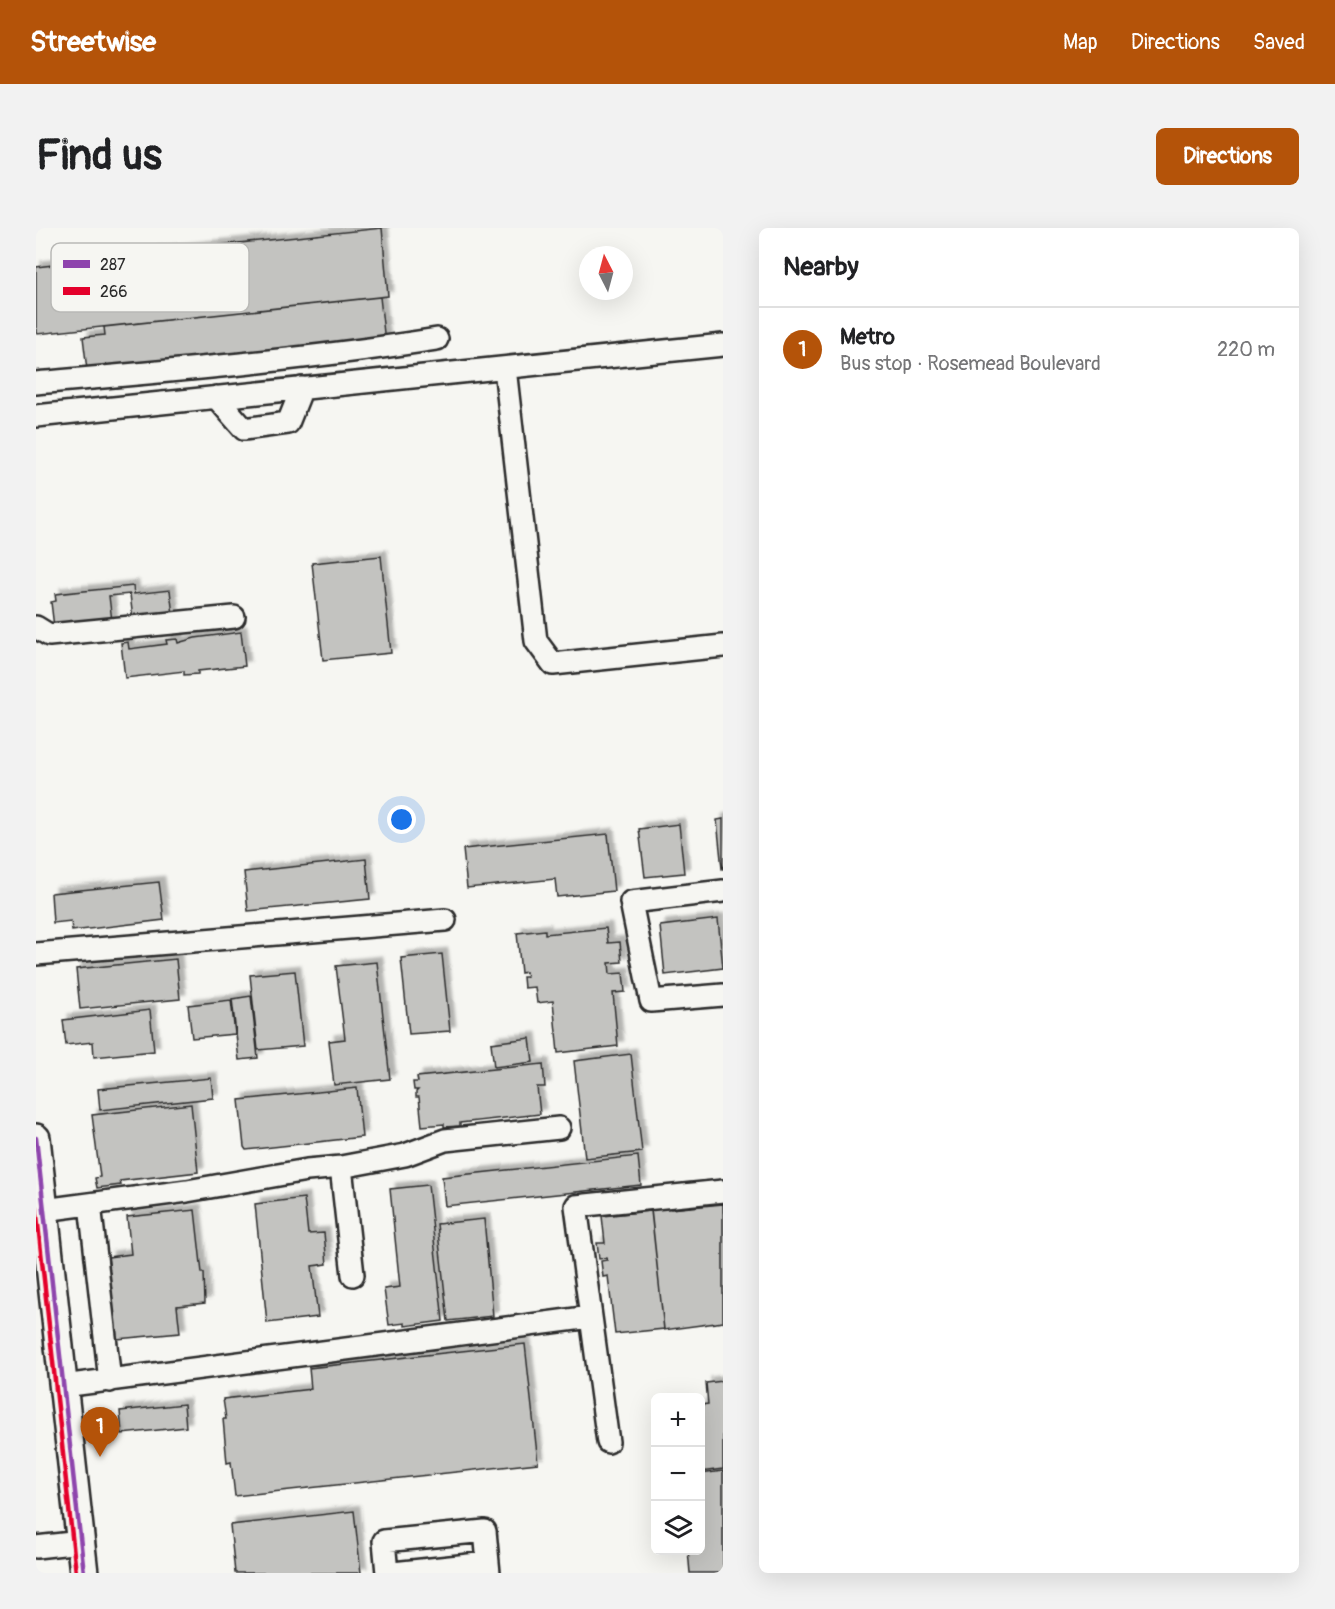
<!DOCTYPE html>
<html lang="en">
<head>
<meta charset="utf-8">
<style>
	body { margin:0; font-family:Pangolin,sans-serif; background:#f2f2f2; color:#202124 }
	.controls { position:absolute; right:18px; bottom:18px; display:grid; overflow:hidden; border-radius:9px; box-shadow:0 6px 24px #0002 }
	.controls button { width:54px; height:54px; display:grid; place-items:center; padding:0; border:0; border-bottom:2px solid #e0e0e0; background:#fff; color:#202124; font:30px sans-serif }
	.compass { position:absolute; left:543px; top:18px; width:54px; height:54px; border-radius:50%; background:#fff; box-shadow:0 6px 24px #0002; rotate:354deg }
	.you { position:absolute; left:366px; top:592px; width:21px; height:21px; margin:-15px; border:4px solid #fff; border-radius:50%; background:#1a73e8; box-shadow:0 0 0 9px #1a73e833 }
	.badge { display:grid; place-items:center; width:39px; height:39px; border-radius:50%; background:#b45309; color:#fff; font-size:20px; font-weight:700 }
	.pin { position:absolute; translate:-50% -50px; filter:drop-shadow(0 2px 3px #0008) }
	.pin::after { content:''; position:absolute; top:32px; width:21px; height:18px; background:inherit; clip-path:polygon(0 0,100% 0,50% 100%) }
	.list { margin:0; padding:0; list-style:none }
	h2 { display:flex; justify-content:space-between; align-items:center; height:78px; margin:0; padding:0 24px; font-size:26px }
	h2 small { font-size:20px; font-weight:400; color:#757577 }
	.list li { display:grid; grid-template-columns:39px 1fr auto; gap:18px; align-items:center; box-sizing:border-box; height:84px; padding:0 24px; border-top:2px solid #e0e0e0 }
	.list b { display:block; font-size:22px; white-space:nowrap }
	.list p { margin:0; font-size:20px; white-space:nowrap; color:#757577 }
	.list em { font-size:20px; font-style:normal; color:#757577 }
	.icon { flex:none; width:33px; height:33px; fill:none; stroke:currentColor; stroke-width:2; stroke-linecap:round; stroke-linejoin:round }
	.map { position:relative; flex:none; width:687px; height:1345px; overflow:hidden; border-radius:9px }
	header { display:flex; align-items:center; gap:36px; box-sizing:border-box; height:84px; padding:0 30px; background:#b45309; color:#fff }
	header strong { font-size:28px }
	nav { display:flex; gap:33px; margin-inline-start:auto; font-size:21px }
	.intro { display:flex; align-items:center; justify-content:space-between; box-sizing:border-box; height:144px; padding:0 36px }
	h1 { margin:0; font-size:42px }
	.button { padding:15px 27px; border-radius:9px; background:#b45309; color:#fff; font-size:21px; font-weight:700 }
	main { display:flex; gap:36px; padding:0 36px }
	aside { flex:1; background:#fff; border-radius:9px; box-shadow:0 6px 24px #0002 }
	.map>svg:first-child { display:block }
</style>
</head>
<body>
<header>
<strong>Streetwise</strong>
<nav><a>Map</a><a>Directions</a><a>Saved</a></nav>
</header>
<div class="intro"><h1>Find us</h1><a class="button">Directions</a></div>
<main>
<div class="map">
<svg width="687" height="1345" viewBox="0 0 687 1345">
	<defs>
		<filter id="shadow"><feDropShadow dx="5.5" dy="-5.5" stdDeviation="1.5" flood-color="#0004"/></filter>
	</defs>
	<rect width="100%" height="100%" fill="#f6f6f2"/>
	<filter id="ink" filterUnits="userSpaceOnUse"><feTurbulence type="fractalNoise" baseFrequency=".0167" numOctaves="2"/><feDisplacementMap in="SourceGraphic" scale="12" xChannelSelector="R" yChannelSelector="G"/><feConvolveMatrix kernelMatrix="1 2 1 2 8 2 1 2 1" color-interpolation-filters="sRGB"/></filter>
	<g filter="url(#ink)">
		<path fill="#c3c3c0" stroke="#2b2b2b" stroke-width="1.5" filter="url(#shadow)" d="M 346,0 L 352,68 L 1,106 L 0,104 L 0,39 L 79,30 L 79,28 Z
			M 344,69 L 349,114 L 51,142 L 47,109 L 69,107 L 68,99 Z
			M 345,328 L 355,425 L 287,432 L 276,335 Z
			M 97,358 L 98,366 L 134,362 L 137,387 L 97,391 L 94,366 L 73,368 L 76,393 L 18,399 L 15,374 L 20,373 L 19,366 Z
			M 205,404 L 209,438 L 162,443 L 162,446 L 148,447 L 148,443 L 89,450 L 85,415 L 92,414 L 93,421 L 131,416 L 130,412 L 141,411 L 142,415 L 145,414 L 159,410 Z
			M 687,591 L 687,641 L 686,641 L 681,592 Z
			M 643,596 L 648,645 L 609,649 L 603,601 Z
			M 572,606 L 578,663 L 521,669 L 519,651 L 431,660 L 427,621 Z
			M 330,631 L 334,671 L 212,683 L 208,644 Z
			M 123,654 L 128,692 L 36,703 L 35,693 L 17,695 L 15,665 Z
			M 682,691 L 687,740 L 629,747 L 624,698 Z
			M 570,700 L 572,715 L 584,714 L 586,734 L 573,735 L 574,746 L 587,745 L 589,764 L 577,765 L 582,818 L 522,825 L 517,773 L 501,775 L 499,759 L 488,760 L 487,749 L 491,749 L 490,744 L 485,745 L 481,705 L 509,702 L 509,706 Z
			M 406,726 L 414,803 L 373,806 L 365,730 Z
			M 140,731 L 144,771 L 44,781 L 40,741 Z
			M 341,734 L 354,851 L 298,857 L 293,813 L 309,811 L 300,738 Z
			M 259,743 L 267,818 L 222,822 L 214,747 Z
			M 215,768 L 222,830 L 203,832 L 196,771 Z
			M 195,772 L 199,806 L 156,810 L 152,777 Z
			M 114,782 L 118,823 L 58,829 L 57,814 L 30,817 L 27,792 Z
			M 494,810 L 497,834 L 458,839 L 455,815 Z
			M 595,826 L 606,924 L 549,930 L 538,833 Z
			M 507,836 L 509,859 L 501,859 L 504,886 L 424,895 L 424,898 L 408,899 L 408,896 L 386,898 L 383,869 L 380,869 L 380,864 L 382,862 L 378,862 L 377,854 L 382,854 L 381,849 Z
			M 175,850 L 177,870 L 64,882 L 62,861 Z
			M 321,860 L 326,909 L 210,922 L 208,919 L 203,872 Z
			M 155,876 L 162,944 L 84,953 L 85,957 L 61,960 L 59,950 L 64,949 L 56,887 Z
			M 602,928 L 605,957 L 409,978 L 406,949 Z
			M 392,957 L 407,1093 L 369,1098 L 369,1095 L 353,1097 L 348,1061 L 364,1059 L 354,961 Z
			M 268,970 L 272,1006 L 288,1005 L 291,1036 L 276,1038 L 282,1089 L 231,1095 L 219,976 Z
			M 687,976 L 687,1094 L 628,1102 L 615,981 L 635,979 L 635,981 Z
			M 159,982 L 166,1045 L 168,1045 L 169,1075 L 141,1078 L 144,1105 L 81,1111 L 78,1109 L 75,1078 L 77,1077 L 72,1029 L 95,1026 L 91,989 Z
			M 615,983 L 628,1101 L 579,1106 L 572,1048 L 567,1049 L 565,1033 L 571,1032 L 570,1030 L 563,1031 L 561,1015 L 569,1015 L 566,988 Z
			M 448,991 L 457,1088 L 412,1093 L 401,996 Z
			M 489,1116 L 502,1235 L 199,1268 L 195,1234 L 191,1235 L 187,1191 L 190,1191 L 187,1171 L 275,1161 L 273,1140 Z
			M 687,1153 L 687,1241 L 664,1244 L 664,1177 L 672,1176 L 670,1155 Z
			M 148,1176 L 150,1199 L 86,1206 L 84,1183 Z
			M 687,1243 L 687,1345 L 654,1345 L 652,1322 L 664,1322 L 664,1246 Z
			M 318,1283 L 325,1345 L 199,1345 L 194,1297 Z"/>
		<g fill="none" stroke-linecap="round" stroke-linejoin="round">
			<g stroke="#2b2b2b" stroke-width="26">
				<path id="minor" d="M 469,140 L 500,413 L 517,436 L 687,418
					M 0,155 C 134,143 268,132 401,111
					M 180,169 L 208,201 L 252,195 L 266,160
					M 0,188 L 687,117
					M 0,399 L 13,407 L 198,389
					M 687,663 L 595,674 L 615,773 L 687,767
					M 0,726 L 409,692
					M 305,939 L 317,1047
					M 54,976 L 74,1153
					M 8,982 L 151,963 L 271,942 L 305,939 L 369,927 L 409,912 L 523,900
					M 27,1158 L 555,1089
					M 572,1214 L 540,978 L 687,963
					M 0,1319 L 45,1314
					M 351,1345 L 348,1313 L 449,1303 L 453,1345
					M 357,1345 L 452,1335"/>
			</g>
			<g stroke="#2b2b2b" stroke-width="32">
				<path id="major" d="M 0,910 L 48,1345"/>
			</g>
			<use href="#minor" stroke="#f6f6f2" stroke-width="21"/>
			<use href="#major" stroke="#f6f6f2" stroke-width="27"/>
			<g stroke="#f6f6f2" stroke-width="9">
				<path id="bus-1" d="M 0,910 L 48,1345"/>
			</g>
			<g stroke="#f6f6f2" stroke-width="9">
				<path id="bus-2" d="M 0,978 L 40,1345"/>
			</g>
			<use href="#bus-1" stroke="#8e44ad" stroke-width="4.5"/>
			<use href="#bus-2" stroke="#e4002b" stroke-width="4.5"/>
		</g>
	</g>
	<rect x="15" y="15" width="198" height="69" rx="9" fill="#f6f6f2" stroke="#b9b9b6" stroke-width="1.5"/>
	<rect x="27" y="32" width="27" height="8" fill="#8e44ad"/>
	<rect x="27" y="59" width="27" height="8" fill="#e4002b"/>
	<g font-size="16" fill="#2b2b2b">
		<text x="64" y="42">287</text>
		<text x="64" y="69">266</text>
	</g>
</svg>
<div class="controls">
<button>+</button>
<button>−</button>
<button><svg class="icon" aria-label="layers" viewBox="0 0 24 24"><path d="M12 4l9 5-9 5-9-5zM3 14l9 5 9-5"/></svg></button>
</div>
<svg class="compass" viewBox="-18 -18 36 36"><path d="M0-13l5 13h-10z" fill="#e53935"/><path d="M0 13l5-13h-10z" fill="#757577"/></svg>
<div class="you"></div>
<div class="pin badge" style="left:64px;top:1229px">1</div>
</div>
<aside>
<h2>Nearby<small></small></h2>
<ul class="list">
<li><span class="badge">1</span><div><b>Metro</b><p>Bus stop · Rosemead Boulevard</p></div><em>220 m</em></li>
</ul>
</aside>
</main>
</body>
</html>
